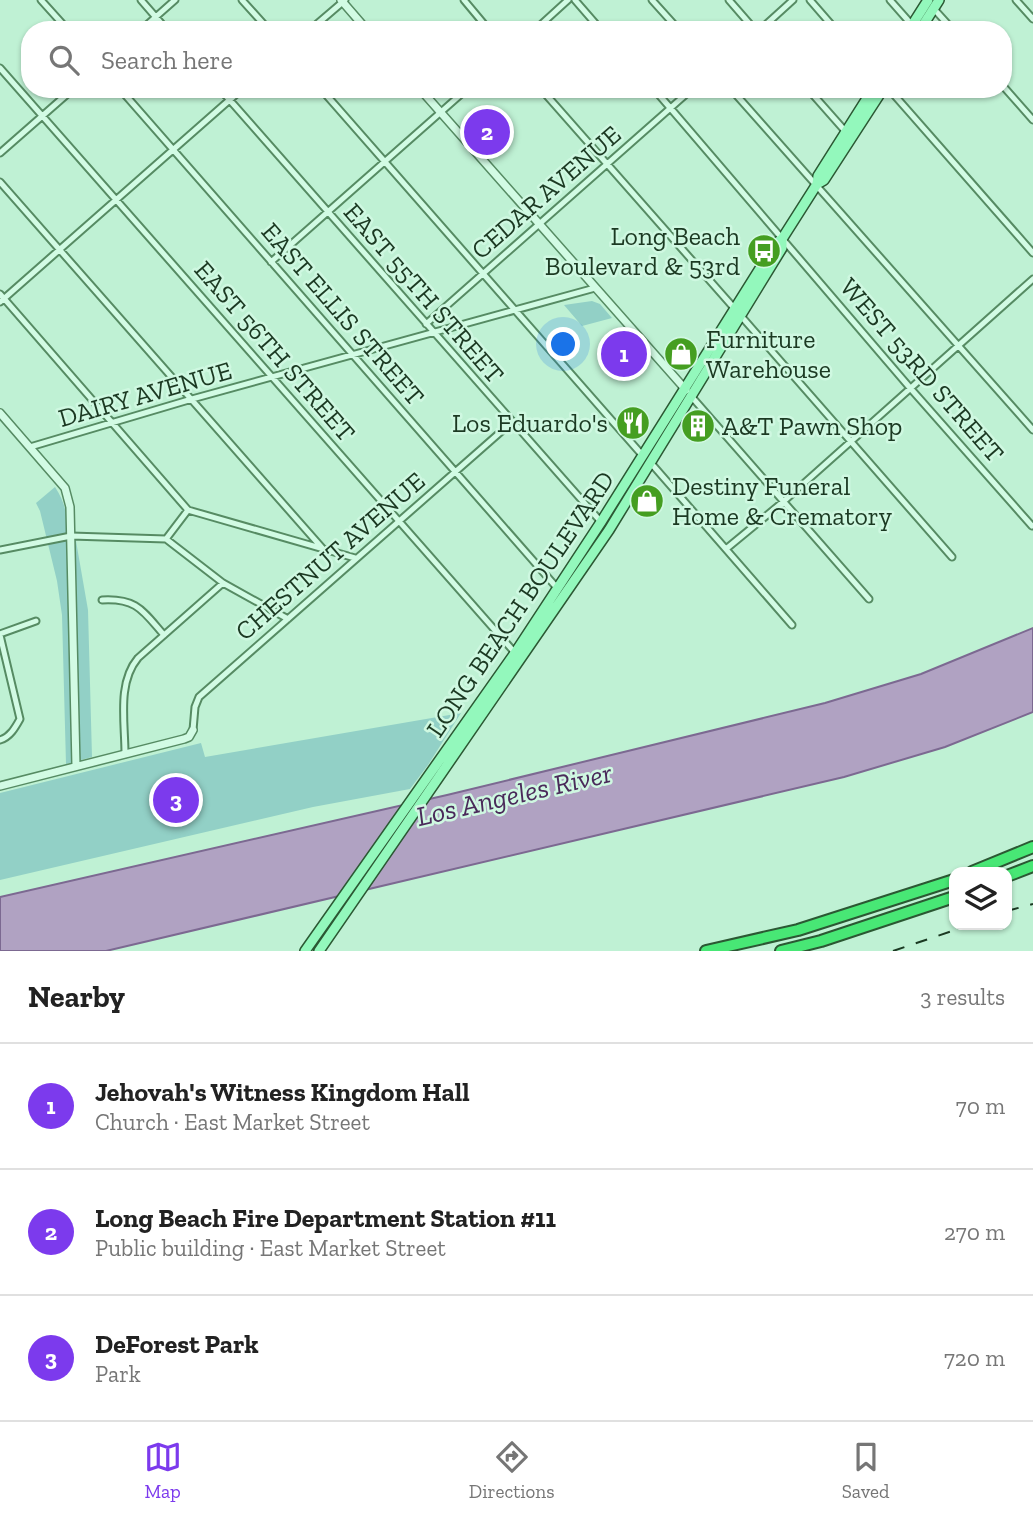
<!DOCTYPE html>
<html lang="en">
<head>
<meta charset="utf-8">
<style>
	body { margin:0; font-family:"Zilla Slab",serif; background:#f2f2f2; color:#222 }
	.controls { position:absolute; right:21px; bottom:21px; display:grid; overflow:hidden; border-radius:14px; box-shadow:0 2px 5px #0004 }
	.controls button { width:63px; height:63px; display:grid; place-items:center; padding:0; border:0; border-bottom:2px solid #e0e0e0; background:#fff; color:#222; font:35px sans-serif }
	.you { position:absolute; left:564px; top:345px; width:24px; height:24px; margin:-18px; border:5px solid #fff; border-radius:50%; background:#1a73e8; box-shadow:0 0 0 10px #1a73e833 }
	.badge { display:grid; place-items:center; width:46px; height:46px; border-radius:50%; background:#7c3aed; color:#fff; font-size:23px; font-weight:700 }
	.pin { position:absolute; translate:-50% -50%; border:4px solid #fff; box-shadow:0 2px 7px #0006 }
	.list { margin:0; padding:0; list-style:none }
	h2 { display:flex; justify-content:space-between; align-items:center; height:91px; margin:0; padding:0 28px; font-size:30px }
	h2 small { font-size:23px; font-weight:400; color:#767676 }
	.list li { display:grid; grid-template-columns:46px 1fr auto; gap:21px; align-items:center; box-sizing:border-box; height:126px; padding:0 28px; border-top:2px solid #e0e0e0 }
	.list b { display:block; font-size:26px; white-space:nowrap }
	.list p { margin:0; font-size:23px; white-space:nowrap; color:#767676 }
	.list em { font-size:23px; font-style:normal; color:#767676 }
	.icon { flex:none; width:38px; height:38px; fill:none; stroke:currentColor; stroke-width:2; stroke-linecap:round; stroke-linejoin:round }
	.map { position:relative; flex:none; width:1033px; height:951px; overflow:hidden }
	.search { position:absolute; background:#fff; box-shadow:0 2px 5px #0004; left:21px; right:21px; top:21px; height:77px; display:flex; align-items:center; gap:18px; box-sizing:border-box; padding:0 24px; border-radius:28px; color:#767676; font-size:26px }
	.sheet { height:469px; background:#fff }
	nav { display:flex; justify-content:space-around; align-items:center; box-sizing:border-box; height:98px; border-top:2px solid #e0e0e0; background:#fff; font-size:19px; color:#767676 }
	nav a { display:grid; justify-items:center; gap:4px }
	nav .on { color:#7c3aed }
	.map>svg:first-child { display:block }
</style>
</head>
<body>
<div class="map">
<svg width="1033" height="951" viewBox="0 0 1033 951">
	<rect width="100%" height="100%" fill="#bff1d4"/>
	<path fill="#92d0c6" d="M 592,301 L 600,304 L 612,318 L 582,326 L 564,305 Z
		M 55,487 C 64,501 68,513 66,530 L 76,541 L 88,610 L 92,757 L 66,764 L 62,615 L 57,581 L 40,511 L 36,503 Z
		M 461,713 L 428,765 L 410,789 L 313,807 L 0,880 L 0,793 L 201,743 L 205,757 Z"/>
	<path fill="#b0a2c2" stroke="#7c6991" stroke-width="2" d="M 1033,628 L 1033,712 L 945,747 L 844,777 L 106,951 L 0,951 L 0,897 L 447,795 L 825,703 L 921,674 Z"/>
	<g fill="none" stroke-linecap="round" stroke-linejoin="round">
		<g stroke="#568b63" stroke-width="9">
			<path id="minor" d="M 41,0 L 68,30
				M 141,0 L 167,30
				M 242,0 L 269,30
				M 464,0 L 489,30
				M 575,0 L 601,30
				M 652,0 L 679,30
				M 729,0 L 755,30
				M 810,0 L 836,30
				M 890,0 L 912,25
				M 1016,0 L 1033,19
				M 934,9 L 953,30
				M 141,30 L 175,0
				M 310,30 L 345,0
				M 535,30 L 568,0
				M 760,30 L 793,0
				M 0,68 L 516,654
				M 1003,86 L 1033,120
				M 120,89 L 558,589
				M 220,89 L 602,523
				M 321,89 L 643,456
				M 541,89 L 734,308
				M 654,89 L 911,389 L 1032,526
				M 731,89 L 1033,430
				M 808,89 L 846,132
				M 889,89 L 1033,253
				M 0,153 L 73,89
				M 0,182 L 323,549
				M 271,262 L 467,89
				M 0,294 L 188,510 L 355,558
				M 0,302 L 242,89
				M 741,316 L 952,557
				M 426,324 L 692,89
				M 691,396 L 869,599
				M 30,447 L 192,399 L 595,288
				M 650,462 L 792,625
				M 166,539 L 188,510
				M 726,549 L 783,502 L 1033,279
				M 0,550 L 71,536 L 166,539 L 223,583 L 288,619
				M 102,600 C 137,598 143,611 164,635
				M 0,634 L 36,621
				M 0,635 L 20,719 C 15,728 10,737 0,740
				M 193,730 L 195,707 L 199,697 L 512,422
				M 125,754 C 125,722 117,683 138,658 L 223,583"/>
		</g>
		<g stroke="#568b63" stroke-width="10">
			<path id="tertiary" d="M 341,0 L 367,30
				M 420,89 L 686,390
				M 0,413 L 65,488 L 70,507 L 76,766
				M 0,786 L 184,739 L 189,737 L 193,730"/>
		</g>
		<g stroke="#2b5833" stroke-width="12">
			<path id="primary" d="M 909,30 L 928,0
				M 920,30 L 939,0
				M 817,184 L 824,180 L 883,89
				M 305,951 L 515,653 L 601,522 L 776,243 L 782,239 L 817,184 L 818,176 L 873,89
				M 319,951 L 609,530 L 782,248 L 782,239"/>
		</g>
		<g stroke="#2b5833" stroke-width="14">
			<path id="motorway" d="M 972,872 L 1033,847
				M 1007,876 L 1033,866
				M 706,951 L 798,930 L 954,880
				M 781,951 L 821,941 L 954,897"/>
		</g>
		<use href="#minor" stroke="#d2fbe4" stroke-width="5"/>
		<use href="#tertiary" stroke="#d2fbe4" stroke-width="7"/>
		<use href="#primary" stroke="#93f8bc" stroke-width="9"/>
		<use href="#motorway" stroke="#48e775" stroke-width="10"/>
		<path stroke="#1b3922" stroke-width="2" stroke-dasharray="12 12" stroke-linecap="butt" d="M 1007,911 L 1033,904
			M 893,951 L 970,925"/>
	</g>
	<defs>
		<g id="bus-disc" transform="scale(1.75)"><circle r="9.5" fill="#459e21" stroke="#cff8e1"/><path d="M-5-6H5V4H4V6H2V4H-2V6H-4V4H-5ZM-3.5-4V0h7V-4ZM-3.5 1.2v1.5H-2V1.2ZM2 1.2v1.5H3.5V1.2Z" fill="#fff"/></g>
		<g id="shop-disc" transform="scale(1.75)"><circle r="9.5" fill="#459e21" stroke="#cff8e1"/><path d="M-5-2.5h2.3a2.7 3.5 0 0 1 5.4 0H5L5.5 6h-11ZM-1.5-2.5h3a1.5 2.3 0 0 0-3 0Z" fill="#fff"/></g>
		<g id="restaurant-disc" transform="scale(1.75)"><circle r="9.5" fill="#459e21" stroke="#cff8e1"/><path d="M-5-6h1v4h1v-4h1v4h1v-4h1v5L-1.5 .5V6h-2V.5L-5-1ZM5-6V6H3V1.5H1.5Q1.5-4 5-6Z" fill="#fff"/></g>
		<g id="building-disc" transform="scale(1.75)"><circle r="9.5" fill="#459e21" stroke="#cff8e1"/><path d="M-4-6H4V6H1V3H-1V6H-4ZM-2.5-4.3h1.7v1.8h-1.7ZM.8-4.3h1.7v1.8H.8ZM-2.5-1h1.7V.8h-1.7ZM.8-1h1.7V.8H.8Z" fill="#fff"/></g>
	</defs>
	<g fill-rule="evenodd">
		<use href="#bus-disc" x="764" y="251"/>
		<use href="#shop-disc" x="681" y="354"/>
		<use href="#restaurant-disc" x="633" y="423"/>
		<use href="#building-disc" x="698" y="426"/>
		<use href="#shop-disc" x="647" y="501"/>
	</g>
	<g text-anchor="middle" stroke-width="5" stroke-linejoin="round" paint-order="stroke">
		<g font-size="26" fill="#1b3922" stroke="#cff8e1">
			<text transform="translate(546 192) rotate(-41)" y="9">CEDAR AVENUE</text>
			<text transform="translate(424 293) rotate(49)" y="9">EAST 55TH STREET</text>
			<text transform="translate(343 314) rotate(49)" y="9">EAST ELLIS STREET</text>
			<text transform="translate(275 351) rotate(49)" y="9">EAST 56TH STREET</text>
			<text transform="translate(922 370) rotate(49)" y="9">WEST 53RD STREET</text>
			<text transform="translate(145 394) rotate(-16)" y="9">DAIRY AVENUE</text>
			<text transform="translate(330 556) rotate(-41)" y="9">CHESTNUT AVENUE</text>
			<text transform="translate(520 604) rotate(-56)" y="9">LONG BEACH BOULEVARD</text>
		</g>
		<g font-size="26" fill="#1b3922" stroke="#cff8e1" text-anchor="start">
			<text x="740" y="245" text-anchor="end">Long Beach<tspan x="740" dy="30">Boulevard &amp; 53rd</tspan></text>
			<text x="706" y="348">Furniture<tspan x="706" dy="30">Warehouse</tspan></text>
			<text x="608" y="432" text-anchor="end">Los Eduardo's</text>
			<text x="722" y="435">A&amp;T Pawn Shop</text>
			<text x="672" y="495">Destiny Funeral<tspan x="672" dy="30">Home &amp; Crematory</tspan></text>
		</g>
		<g font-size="28" font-style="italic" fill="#4a2a5a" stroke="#cff8e1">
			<text transform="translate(514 794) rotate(-13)" y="10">Los Angeles River</text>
		</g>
	</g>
</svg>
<div class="controls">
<button><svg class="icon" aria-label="layers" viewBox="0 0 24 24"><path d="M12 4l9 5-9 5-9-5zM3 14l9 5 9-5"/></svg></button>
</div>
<div class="you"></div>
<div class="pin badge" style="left:624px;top:354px">1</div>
<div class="pin badge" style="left:487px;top:132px">2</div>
<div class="pin badge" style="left:176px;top:800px">3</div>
<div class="search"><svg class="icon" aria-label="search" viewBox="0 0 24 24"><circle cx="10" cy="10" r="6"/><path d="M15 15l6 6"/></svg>Search here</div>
</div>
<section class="sheet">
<h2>Nearby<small>3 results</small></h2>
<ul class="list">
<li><span class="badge">1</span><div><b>Jehovah's Witness Kingdom Hall</b><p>Church · East Market Street</p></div><em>70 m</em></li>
<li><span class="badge">2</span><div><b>Long Beach Fire Department Station #11</b><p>Public building · East Market Street</p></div><em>270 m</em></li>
<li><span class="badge">3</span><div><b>DeForest Park</b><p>Park</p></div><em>720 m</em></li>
</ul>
</section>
<nav>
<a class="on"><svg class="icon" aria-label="map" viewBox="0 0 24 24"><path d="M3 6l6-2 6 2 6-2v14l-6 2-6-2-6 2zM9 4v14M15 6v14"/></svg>Map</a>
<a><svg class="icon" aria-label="directions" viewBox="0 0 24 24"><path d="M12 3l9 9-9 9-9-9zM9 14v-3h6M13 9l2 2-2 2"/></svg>Directions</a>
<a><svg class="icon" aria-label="saved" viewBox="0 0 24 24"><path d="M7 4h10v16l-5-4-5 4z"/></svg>Saved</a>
</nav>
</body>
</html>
